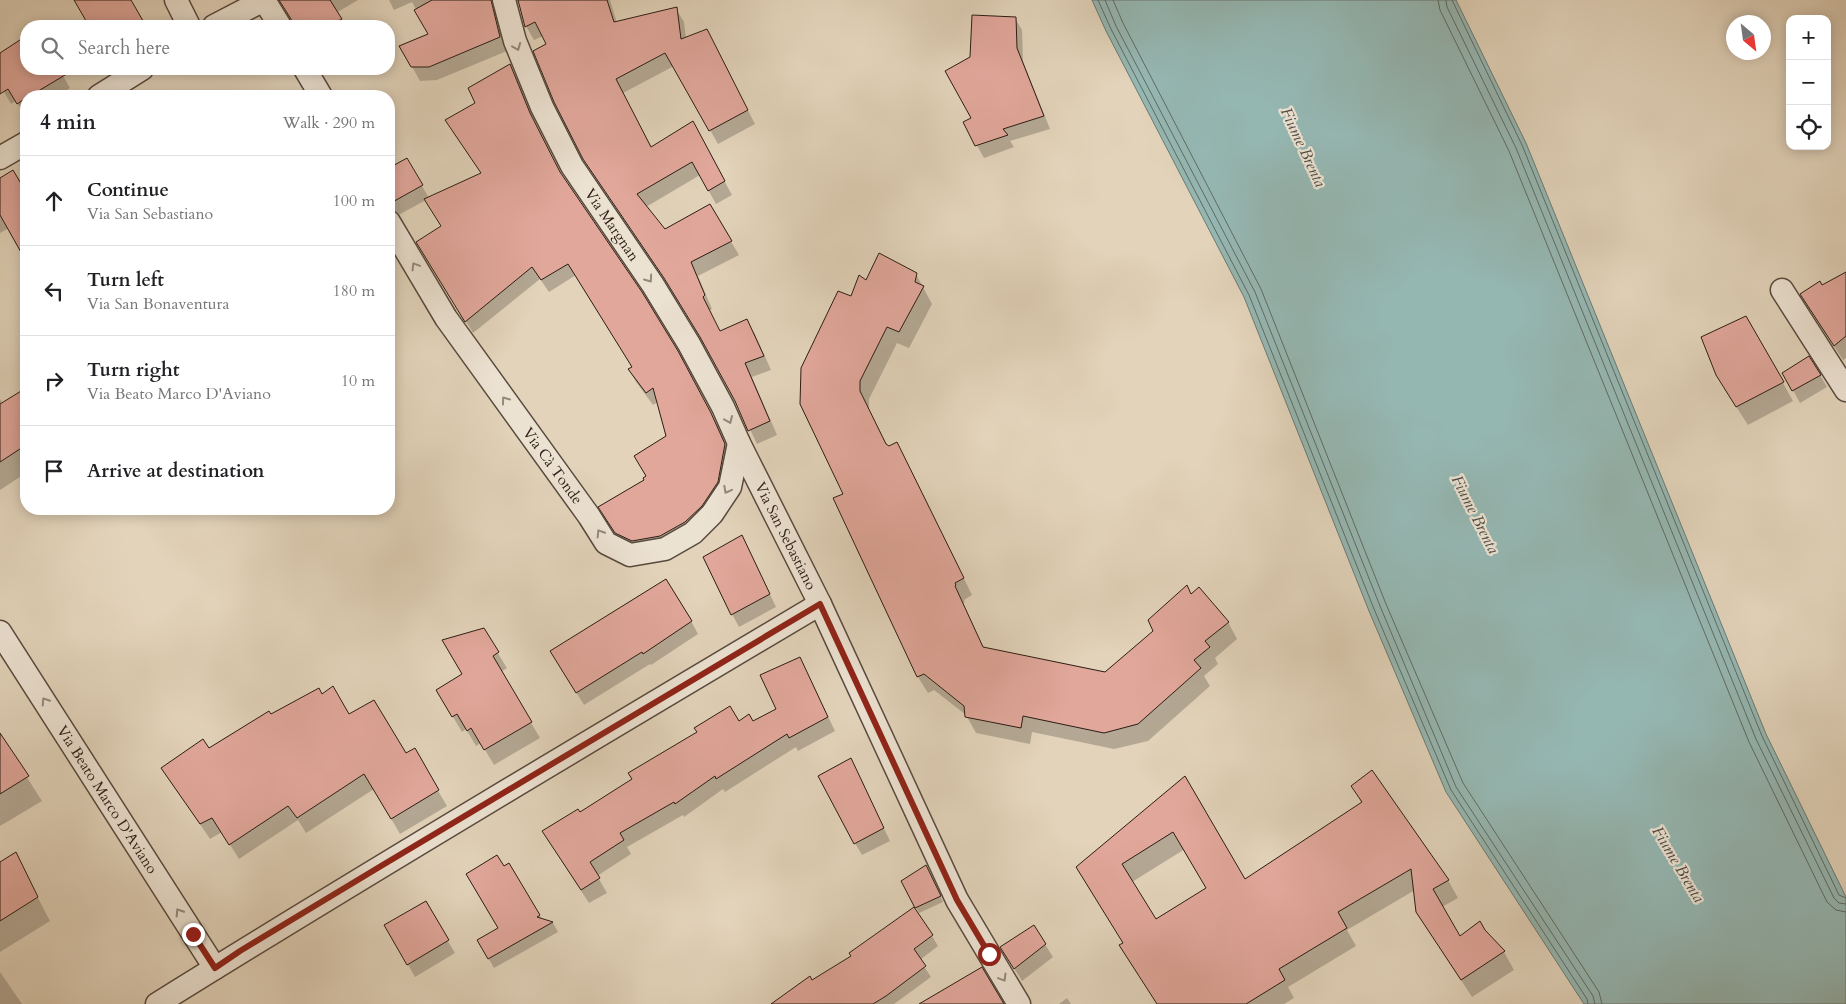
<!DOCTYPE html>
<html lang="en">
<head>
<meta charset="utf-8">
<style>
	body { margin:0; font-family:Cardo,serif; background:#f6f6f6; color:#202124 }
	.controls { position:absolute; right:15px; top:15px; display:grid; overflow:hidden; border-radius:10px; box-shadow:0 2px 12px #0003 }
	.controls button { width:45px; height:45px; display:grid; place-items:center; padding:0; border:0; border-bottom:1px solid #e0e0e0; background:#fff; color:#202124; font:25px sans-serif }
	.compass { position:absolute; left:1726px; top:15px; width:45px; height:45px; border-radius:50%; background:#fff; box-shadow:0 2px 12px #0003; rotate:151deg }
	.stop { position:absolute; width:15px; height:15px; margin:-11px; border:4px solid #8f2418; border-radius:50%; background:#fff }
	.stop.end { background:#8f2418; border-color:#fff; box-shadow:0 1px 5px #0008 }
	.list { margin:0; padding:0; list-style:none }
	h2 { display:flex; justify-content:space-between; align-items:center; height:65px; margin:0; padding:0 20px; font-size:21px }
	h2 small { font-size:16px; font-weight:400; color:#757577 }
	.list li { display:grid; grid-template-columns:32px 1fr auto; gap:15px; align-items:center; box-sizing:border-box; height:90px; padding:0 20px; border-top:1px solid #e0e0e0 }
	.list b { display:block; font-size:19px; white-space:nowrap }
	.list p { margin:0; font-size:16px; white-space:nowrap; color:#757577 }
	.list em { font-size:16px; font-style:normal; color:#757577 }
	.icon { flex:none; width:28px; height:28px; fill:none; stroke:currentColor; stroke-width:2; stroke-linecap:round; stroke-linejoin:round }
	.map { position:relative; flex:none; width:1846px; height:1004px; overflow:hidden }
	.search { position:absolute; background:#fff; box-shadow:0 2px 12px #0003; left:20px; top:20px; width:375px; height:55px; display:flex; align-items:center; gap:12px; box-sizing:border-box; padding:0 18px; border-radius:20px; color:#757577; font-size:19px }
	.panel { position:absolute; background:#fff; box-shadow:0 2px 12px #0003; left:20px; top:90px; width:375px; height:425px; border-radius:20px }
	.map>svg:first-child { display:block }
</style>
</head>
<body>
<div class="map">
<svg width="1846" height="1004" viewBox="0 0 1846 1004">
	<rect width="100%" height="100%" fill="#e2d3ba"/>
	<filter id="stains"><feTurbulence type="fractalNoise" baseFrequency=".004" numOctaves="4"/><feColorMatrix values="0 0 0 0 .2 0 0 0 0 .09 0 0 0 0 .02 0 0 0 .5 -.17"/></filter>
	<radialGradient id="worn" r=".72"><stop offset=".6" stop-color="#630" stop-opacity="0"/><stop offset="1" stop-color="#630" stop-opacity=".3"/></radialGradient>
	<path fill="#95b7b2" stroke="#6b7973" d="M 1092,0 L 1456,0 L 1526,143 L 1766,734 L 1846,897 L 1846,1004 L 1584,1004 L 1446,792 L 1369,611 L 1244,297 L 1106,31 Z"/>
	<path fill="#0003" fill-rule="evenodd" d="M 76,0 L 130,0 L 145,26 L 91,26 Z
		M 289,0 L 358,0 L 336,13 L 340,19 L 327,26 L 294,26 Z
		M 389,0 L 610,0 L 617,23 L 676,9 L 684,22 L 686,38 L 714,44 L 755,124 L 718,144 L 674,66 L 623,93 L 652,148 L 700,136 L 732,195 L 716,204 L 700,175 L 646,207 L 665,231 L 709,205 L 739,255 L 698,276 L 712,309 L 709,311 L 720,333 L 747,321 L 755,334 L 771,370 L 752,377 L 777,435 L 757,444 L 736,400 L 543,36 L 534,40 L 526,26 L 520,3 L 516,1 L 507,51 L 437,80 L 420,81 L 401,47 L 430,35 L 412,2 L 394,10 Z
		M 1015,18 L 1022,30 L 1023,61 L 1050,129 L 1010,141 L 1014,147 L 984,158 L 964,122 L 972,118 L 971,58 Z
		M 26,38 L 26,69 L 59,69 L 70,88 L 57,96 L 26,96 L 25,115 L 16,101 L 11,104 L 0,85 L 0,55 Z
		M 510,66 L 517,78 L 537,126 L 563,178 L 684,364 L 718,426 L 732,458 L 724,494 L 692,535 L 624,545 L 607,519 L 645,480 L 667,437 L 658,402 L 653,405 L 636,382 L 629,370 L 633,367 L 576,275 L 549,292 L 540,279 L 473,333 L 425,254 L 442,227 L 426,200 L 393,218 L 389,212 L 389,150 L 396,165 L 407,160 L 429,198 L 482,174 L 446,120 L 477,104 Z
		M 13,171 L 26,194 L 26,259 L 9,228 L 0,233 L 0,179 Z
		M 916,274 L 932,304 L 909,348 L 897,343 L 869,399 L 869,409 L 888,447 L 897,443 L 906,460 L 972,595 L 964,600 L 965,602 L 963,603 L 984,648 L 1106,674 L 1155,631 L 1192,595 L 1228,622 L 1237,639 L 1215,658 L 1218,664 L 1204,676 L 1210,686 L 1148,741 L 1114,749 L 1032,732 L 1030,744 L 976,733 L 966,715 L 934,690 L 928,693 L 918,677 L 834,499 L 844,494 L 851,297 L 866,282 Z
		M 1846,274 L 1846,358 L 1843,360 L 1810,309 L 1822,287 Z
		M 1746,317 L 1793,401 L 1748,425 L 1728,394 Z
		M 1820,375 L 1827,387 L 1800,403 L 1793,390 Z
		M 26,390 L 26,473 L 0,490 L 0,399 L 3,404 Z
		M 748,548 L 776,607 L 739,627 L 732,614 Z
		M 691,621 L 698,634 L 651,665 L 650,664 L 584,705 L 558,663 Z
		M 483,629 L 507,668 L 501,672 L 540,738 L 494,765 L 481,743 L 476,746 L 466,729 L 462,732 L 437,690 L 464,675 Z
		M 800,658 L 835,731 L 798,751 L 796,747 L 725,792 L 723,789 L 684,817 L 683,815 L 627,847 L 631,854 L 597,876 L 607,893 L 589,903 L 543,832 L 580,814 L 739,723 L 753,723 L 777,709 Z
		M 322,695 L 406,755 L 414,750 L 447,806 L 400,834 L 374,789 L 306,833 L 298,820 L 239,859 L 222,832 L 210,839 L 163,769 L 209,750 L 271,715 Z
		M 0,735 L 42,801 L 0,826 Z
		M 851,760 L 890,841 L 862,855 L 855,843 Z
		M 1185,778 L 1244,881 L 1362,804 L 1353,787 L 1448,880 L 1458,898 L 1442,907 L 1460,938 L 1484,932 L 1504,952 L 1514,970 L 1472,997 L 1417,912 L 1415,890 L 1347,930 L 1356,946 L 1288,987 L 1294,998 L 1284,1004 L 1158,1004 L 1124,944 L 1088,885 ZM 1185,849 L 1208,889 L 1155,921 L 1132,882 Z
		M 15,854 L 50,921 L 0,952 L 0,864 Z
		M 509,865 L 542,919 L 553,923 L 558,932 L 494,968 L 479,941 L 500,928 L 503,868 Z
		M 929,872 L 943,902 L 919,913 L 902,881 Z
		M 425,903 L 455,953 L 415,977 L 386,926 Z
		M 1034,927 L 1053,957 L 1022,981 L 1002,948 Z
		M 932,936 L 938,946 L 920,960 L 931,977 L 894,1004 L 774,1004 L 812,982 Z
		M 0,972 L 22,1004 L 0,1004 Z
		M 1067,998 L 1071,1004 L 1059,1004 Z"/>
	<g fill="none" stroke-linecap="round" stroke-linejoin="round">
		<path stroke="#606a63" stroke-width="1" d="M 1098,0 L 1111,29 L 1249,295 L 1374,609 L 1451,790 L 1587,999 L 1588,1004
			M 1105,0 L 1116,26 L 1255,292 L 1380,606 L 1456,787 L 1593,996 L 1595,1004
			M 1113,0 L 1123,23 L 1261,289 L 1386,604 L 1463,783 L 1599,992 L 1602,1004
			M 1438,0 L 1440,10 L 1509,151 L 1749,742 L 1827,902 L 1836,910 L 1846,912
			M 1446,0 L 1447,7 L 1516,148 L 1756,739 L 1834,898 L 1839,903 L 1846,904
			M 1452,0 L 1522,145 L 1762,736 L 1839,895 L 1846,898"/>
	</g>
	<path fill="#e1a79b" stroke="#2b1c14" fill-rule="evenodd" d="M 74,0 L 131,0 L 146,26 L 89,26 Z
		M 279,0 L 330,0 L 342,19 L 328,26 L 293,26 L 291,19 Z
		M 432,0 L 491,0 L 500,37 L 429,67 L 411,67 L 399,46 L 428,34 L 414,10 Z
		M 518,0 L 607,0 L 614,22 L 677,7 L 681,39 L 707,29 L 748,110 L 709,131 L 665,53 L 616,79 L 651,147 L 693,121 L 725,181 L 708,191 L 692,162 L 637,194 L 665,229 L 710,204 L 732,241 L 691,262 L 705,295 L 703,297 L 720,331 L 747,319 L 764,356 L 745,363 L 770,421 L 748,431 L 735,401 L 700,337 L 664,278 L 583,159 L 554,102 L 533,51 L 546,44 L 535,22 L 525,27 Z
		M 972,15 L 1016,17 L 1017,48 L 1044,116 L 1003,129 L 1008,135 L 975,146 L 963,122 L 971,118 L 945,71 L 970,57 Z
		M 26,36 L 26,69 L 75,69 L 30,96 L 26,96 L 26,98 L 17,104 L 8,89 L 0,94 L 0,53 Z
		M 510,64 L 530,113 L 560,172 L 642,292 L 678,351 L 711,413 L 725,444 L 718,482 L 702,506 L 685,522 L 660,536 L 632,541 L 615,533 L 598,507 L 644,480 L 643,478 L 646,476 L 634,456 L 666,436 L 653,388 L 646,393 L 628,369 L 632,367 L 568,264 L 541,280 L 532,267 L 465,322 L 416,242 L 441,226 L 424,199 L 481,173 L 445,120 L 475,103 L 468,88 Z
		M 407,158 L 423,185 L 389,204 L 389,168 Z
		M 13,170 L 26,192 L 26,261 L 0,215 L 0,178 Z
		M 879,253 L 917,273 L 915,282 L 924,286 L 899,332 L 887,327 L 860,381 L 860,391 L 886,444 L 889,446 L 897,442 L 964,578 L 955,583 L 956,585 L 955,586 L 983,647 L 1105,672 L 1153,631 L 1148,620 L 1187,585 L 1191,594 L 1199,587 L 1229,622 L 1205,641 L 1210,647 L 1194,660 L 1201,668 L 1138,724 L 1104,733 L 1023,716 L 1021,728 L 965,717 L 964,706 L 924,674 L 917,677 L 833,498 L 843,494 L 800,404 L 801,368 L 838,291 L 851,296 L 859,275 L 866,280 Z
		M 1846,272 L 1846,336 L 1834,346 L 1800,294 L 1820,281 L 1822,285 Z
		M 1746,316 L 1784,382 L 1736,407 L 1716,375 L 1701,337 Z
		M 1809,356 L 1821,375 L 1792,391 L 1782,373 Z
		M 26,388 L 26,445 L 0,462 L 0,404 Z
		M 742,535 L 770,594 L 731,615 L 703,557 Z
		M 666,579 L 692,621 L 643,654 L 642,652 L 576,693 L 550,651 Z
		M 484,628 L 499,652 L 493,656 L 532,722 L 484,750 L 471,728 L 467,731 L 457,714 L 452,717 L 436,690 L 462,674 L 442,640 Z
		M 800,657 L 828,717 L 789,738 L 787,734 L 716,779 L 715,776 L 675,804 L 674,802 L 620,833 L 624,840 L 590,862 L 600,878 L 581,890 L 542,831 L 578,809 L 580,812 L 632,779 L 628,773 L 697,732 L 694,728 L 730,706 L 739,721 L 749,714 L 753,721 L 776,709 L 760,675 Z
		M 333,686 L 349,714 L 374,700 L 406,753 L 415,748 L 439,790 L 391,819 L 364,774 L 297,818 L 288,806 L 229,845 L 212,818 L 200,824 L 161,768 L 203,739 L 209,748 L 269,711 L 271,714 L 319,688 L 322,694 Z
		M 0,733 L 29,776 L 0,794 Z
		M 851,758 L 884,828 L 854,844 L 818,776 Z
		M 1372,770 L 1449,880 L 1433,889 L 1460,936 L 1480,921 L 1485,930 L 1505,951 L 1461,980 L 1416,912 L 1411,869 L 1338,912 L 1347,928 L 1279,969 L 1285,980 L 1246,1004 L 1157,1004 L 1119,945 L 1123,943 L 1076,867 L 1185,776 L 1245,879 L 1362,802 L 1351,786 ZM 1173,832 L 1206,888 L 1156,919 L 1122,864 Z
		M 16,852 L 38,897 L 0,921 L 0,862 Z
		M 497,855 L 504,866 L 509,863 L 540,915 L 537,917 L 553,922 L 488,959 L 477,940 L 498,928 L 466,874 Z
		M 926,865 L 941,896 L 915,908 L 901,881 Z
		M 426,901 L 449,940 L 407,965 L 384,925 Z
		M 914,907 L 933,935 L 914,949 L 926,966 L 886,996 L 873,1004 L 771,1004 L 810,976 L 812,980 L 851,956 L 849,953 Z
		M 1034,925 L 1046,944 L 1014,969 L 1000,947 Z
		M 982,967 L 1004,1004 L 919,1004 Z"/>
	<g fill="none" stroke-linecap="round" stroke-linejoin="round">
		<g stroke="#594a3e" stroke-width="25">
			<g id="minor">
				<path d="M 176,0 L 189,26"/>
				<path d="M 264,0 L 280,26"/>
				<path id="s1" d="M 504,0 L 515,41 L 542,107 L 572,166 L 653,285 L 689,344 L 723,407 L 739,443 L 820,604 L 957,900 L 1019,1004"/>
				<path d="M 214,26 L 264,0"/>
				<path d="M 305,69 L 321,96"/>
				<path d="M 99,96 L 142,69"/>
				<path d="M 0,158 L 26,143"/>
				<path id="s2" d="M 389,222 L 446,318 L 589,516 L 606,543 L 630,555 L 665,549 L 693,533 L 712,514 L 730,487 L 739,443"/>
				<path d="M 1782,290 L 1846,390"/>
				<path id="s3" d="M 0,632 L 215,968"/>
				<path d="M 157,1004 C 376,868 598,736 820,604"/>
			</g>
		</g>
		<use href="#minor" stroke="#ece2d2" stroke-width="22"/>
	</g>
	<defs><path id="oneway-chevron" d="M-2-3.5L2.5 0L-2 3.5" fill="none" stroke-width="1.6" stroke-linecap="round" stroke-linejoin="round" transform="scale(1.25)"/></defs>
	<g stroke="#95897c">
		<use href="#oneway-chevron" transform="translate(517 47) rotate(68)"/>
		<use href="#oneway-chevron" transform="translate(415 266) rotate(-121)"/>
		<use href="#oneway-chevron" transform="translate(649 279) rotate(55)"/>
		<use href="#oneway-chevron" transform="translate(505 400) rotate(-126)"/>
		<use href="#oneway-chevron" transform="translate(729 420) rotate(67)"/>
		<use href="#oneway-chevron" transform="translate(727 490) rotate(118)"/>
		<use href="#oneway-chevron" transform="translate(600 533) rotate(-122)"/>
		<use href="#oneway-chevron" transform="translate(45 701) rotate(-123)"/>
		<use href="#oneway-chevron" transform="translate(179 912) rotate(-122)"/>
		<use href="#oneway-chevron" transform="translate(1003 978) rotate(59)"/>
	</g>
	<g fill="none" stroke-linecap="round" stroke-linejoin="round">
		<path stroke="#8f2418" stroke-width="6" d="M 193,934 L 215,968 L 240,951 L 381,866 L 820,604 L 957,900 L 989,954"/>
	</g>
	<g text-anchor="middle" stroke-width="4.5" stroke-linejoin="round" paint-order="stroke">
		<g font-size="15" fill="#2b1c14" stroke="#ece2d2">
			<text dy="5" stroke="none"><textPath href="#s1" startOffset="251">Via Margnan</textPath></text>
			<text dy="5" stroke="none"><textPath href="#s2" startOffset="294">Via Cà Tonde</textPath></text>
			<text dy="5" stroke="none"><textPath href="#s1" startOffset="608">Via San Sebastiano</textPath></text>
			<text dy="5" stroke="none"><textPath href="#s3" startOffset="199">Via Beato Marco D'Aviano</textPath></text>
		</g>
		<g font-size="16" font-style="italic" fill="#4b4a43" stroke="#ece2d2">
			<text transform="translate(1304 147) rotate(65)" y="6">Fiume Brenta</text>
			<text transform="translate(1476 514) rotate(63)" y="6">Fiume Brenta</text>
			<text transform="translate(1679 864) rotate(59)" y="6">Fiume Brenta</text>
		</g>
	</g>
	<rect width="100%" height="100%" filter="url(#stains)"/>
	<rect width="100%" height="100%" fill="url(#worn)"/>
</svg>
<div class="controls">
<button>+</button>
<button>−</button>
<button><svg class="icon" aria-label="locate" viewBox="0 0 24 24"><circle cx="12" cy="12" r="6"/><path d="M12 2v4M12 18v4M2 12h4M18 12h4"/></svg></button>
</div>
<svg class="compass" viewBox="-18 -18 36 36"><path d="M0-13l5 13h-10z" fill="#e53935"/><path d="M0 13l5-13h-10z" fill="#757577"/></svg>
<div class="stop" style="left:989px;top:954px"></div>
<div class="stop end" style="left:193px;top:934px"></div>
<div class="search"><svg class="icon" aria-label="search" viewBox="0 0 24 24"><circle cx="10" cy="10" r="6"/><path d="M15 15l6 6"/></svg>Search here</div>
<section class="panel">
<h2>4 min<small>Walk · 290 m</small></h2>
<ul class="list">
<li><svg class="icon" aria-label="ahead" viewBox="0 0 24 24"><path d="M12 20V5M6 11l6-6 6 6"/></svg><div><b>Continue</b><p>Via San Sebastiano</p></div><em>100 m</em></li>
<li><svg class="icon" aria-label="left" viewBox="0 0 24 24"><path d="M17 20v-9H6M10 6l-5 5 5 5"/></svg><div><b>Turn left</b><p>Via San Bonaventura</p></div><em>180 m</em></li>
<li><svg class="icon" aria-label="right" viewBox="0 0 24 24"><path d="M7 20v-9h11M14 6l5 5-5 5"/></svg><div><b>Turn right</b><p>Via Beato Marco D'Aviano</p></div><em>10 m</em></li>
<li><svg class="icon" aria-label="arrive" viewBox="0 0 24 24"><path d="M6 21V4h12l-3 4 3 4H6"/></svg><div><b>Arrive at destination</b></div></li>
</ul>
</section>
</div>
</body>
</html>
